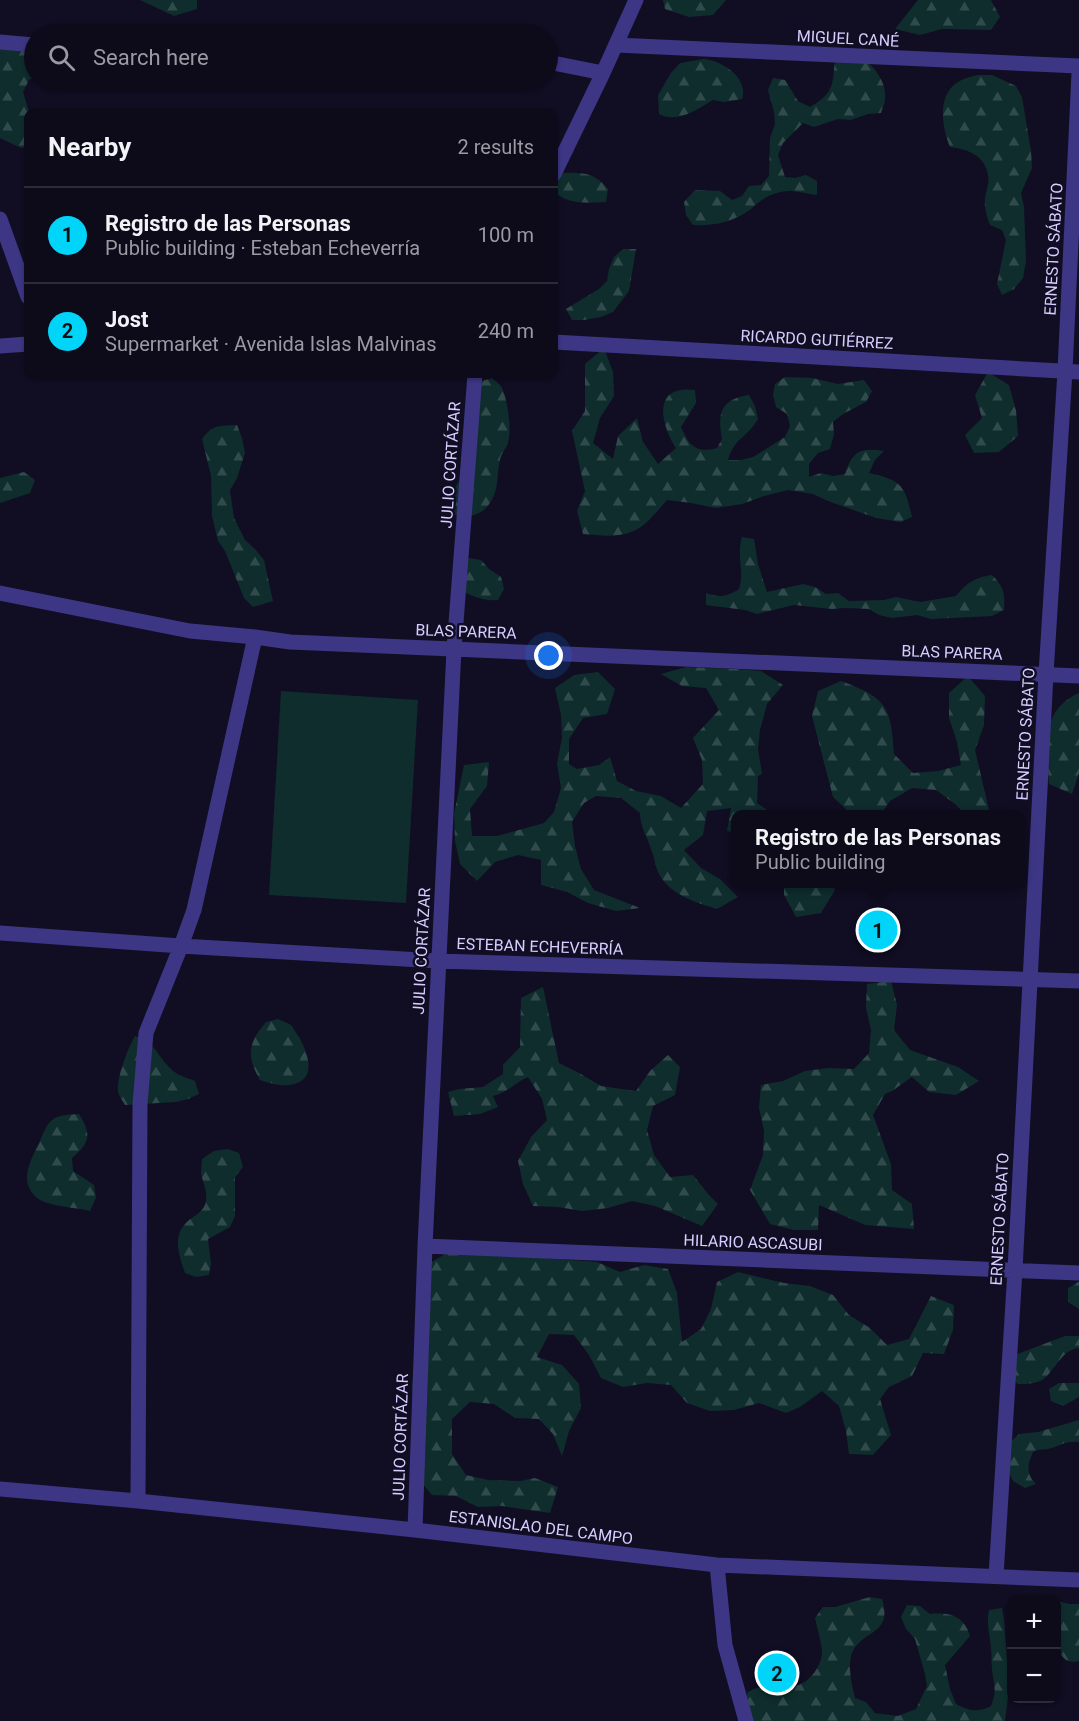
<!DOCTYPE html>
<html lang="en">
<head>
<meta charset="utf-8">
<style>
	body { margin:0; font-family:Roboto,sans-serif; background:#161323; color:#f1f3f6 }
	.controls { position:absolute; right:18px; bottom:18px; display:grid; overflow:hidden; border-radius:12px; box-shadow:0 2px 4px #0004 }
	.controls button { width:54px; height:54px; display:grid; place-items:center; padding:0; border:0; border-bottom:2px solid #2d2b39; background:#0d0a1a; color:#f1f3f6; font:30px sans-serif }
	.you { position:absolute; left:549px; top:656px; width:21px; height:21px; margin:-15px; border:4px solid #fff; border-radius:50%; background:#1a73e8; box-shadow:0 0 0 9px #1a73e833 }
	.badge { display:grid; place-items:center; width:39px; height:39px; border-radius:50%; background:#00d5f9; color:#111; font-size:20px; font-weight:700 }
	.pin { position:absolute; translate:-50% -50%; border:3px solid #fff; box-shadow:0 2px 6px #0006 }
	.popup { position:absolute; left:731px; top:810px; width:294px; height:78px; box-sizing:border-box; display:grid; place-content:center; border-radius:12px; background:#0d0a1a; filter:drop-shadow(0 2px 4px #0005); font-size:20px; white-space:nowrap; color:#9a9aa2 }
	.popup b { font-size:22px; color:#f1f3f6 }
	.popup::after { content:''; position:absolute; left:50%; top:100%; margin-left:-12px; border:12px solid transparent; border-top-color:#0d0a1a }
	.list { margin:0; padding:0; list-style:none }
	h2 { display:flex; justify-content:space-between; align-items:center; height:78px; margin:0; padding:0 24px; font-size:26px }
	h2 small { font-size:20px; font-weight:400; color:#9a9aa2 }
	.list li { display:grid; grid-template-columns:39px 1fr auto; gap:18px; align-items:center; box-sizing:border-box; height:96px; padding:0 24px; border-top:2px solid #2d2b39 }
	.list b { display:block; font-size:22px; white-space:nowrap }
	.list p { margin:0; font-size:20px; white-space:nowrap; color:#9a9aa2 }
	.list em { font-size:20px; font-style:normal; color:#9a9aa2 }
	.icon { flex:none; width:33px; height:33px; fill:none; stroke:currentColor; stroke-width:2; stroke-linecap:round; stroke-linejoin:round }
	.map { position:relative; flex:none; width:1079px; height:1721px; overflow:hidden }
	.search { position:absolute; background:#0d0a1a; box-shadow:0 2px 4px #0004; left:24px; top:24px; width:534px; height:66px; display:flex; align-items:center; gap:15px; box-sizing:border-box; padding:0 21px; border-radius:33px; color:#9a9aa2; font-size:22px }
	.panel { position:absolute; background:#0d0a1a; box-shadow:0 2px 4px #0004; left:24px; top:108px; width:534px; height:270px; border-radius:12px }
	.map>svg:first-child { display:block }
</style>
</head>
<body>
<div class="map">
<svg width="1079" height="1721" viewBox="0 0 1079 1721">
	<defs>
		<pattern id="forest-firs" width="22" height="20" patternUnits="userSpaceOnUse" patternTransform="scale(1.5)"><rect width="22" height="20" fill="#0f2d2d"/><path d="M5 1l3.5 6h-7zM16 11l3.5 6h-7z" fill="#314a4c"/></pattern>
	</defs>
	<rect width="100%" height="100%" fill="#110d23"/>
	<path fill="url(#forest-firs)" d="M 140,0 L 197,0 L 197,9 L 174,16 Z
		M 663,0 L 726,0 L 713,15 L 689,17 L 665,9 Z
		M 918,0 L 991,0 L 1000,17 L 991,30 L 942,29 L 920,35 L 895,29 Z
		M 34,41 L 34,77 L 29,80 L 23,92 L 29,112 L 28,147 L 21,148 L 0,138 L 0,48 Z
		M 836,54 L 860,54 C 872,66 887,80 885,99 C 885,103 882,109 881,113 L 868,114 L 851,120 L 838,119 L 814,127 L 803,123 L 783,143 L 778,155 L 785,177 L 795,178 L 806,175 L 817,181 L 817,195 C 800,193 789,187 771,195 C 763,198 757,204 751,209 C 734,222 714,226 693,225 L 686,215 L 684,202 L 695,190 L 720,191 L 732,200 L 742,196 L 749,186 L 761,185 L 769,176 L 770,138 L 775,124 L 774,112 L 768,90 L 773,78 L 785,80 L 798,101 L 810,107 C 838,91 831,82 836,54 Z
		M 703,59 C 722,60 749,78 742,99 L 724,102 L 713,100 C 698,109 677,124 659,114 L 658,95 L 671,73 L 680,63 Z
		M 978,75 L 992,75 L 1016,86 L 1022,97 L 1031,151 L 1032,168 L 1021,193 L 1024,207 L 1026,261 L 1023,278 L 1014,289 L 1002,295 L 997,284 L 1006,240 L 1002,230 L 990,225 C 987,217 984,207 985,198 C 986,190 990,182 988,175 C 985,155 967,149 950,147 C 941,125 936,90 964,79 C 968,77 974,76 978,75 Z
		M 563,173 C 583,172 595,173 608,189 L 606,202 C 588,203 567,205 554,191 L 554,176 Z
		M 623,249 L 636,249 L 629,291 L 613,312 L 601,317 L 584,320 L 572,320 L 566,309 L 599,289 L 607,281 L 609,269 L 614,257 Z
		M 604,348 L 613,372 L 614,396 L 600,418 L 593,443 L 613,459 L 618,436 L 637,418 L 643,442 L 658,464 L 676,448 C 660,424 652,384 695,390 L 696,403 L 681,427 C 689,445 695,454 717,448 L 722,439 C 717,413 721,399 749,395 L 755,406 L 758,419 C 747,438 734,438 728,460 L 741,460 L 753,457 L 785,437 L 790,426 L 787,414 L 776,407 L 773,395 L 775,384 L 785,377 L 812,378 L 838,384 L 864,380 L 872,391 L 866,402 L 843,414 L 833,422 L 834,434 L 830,449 L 818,453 L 809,464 L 809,477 L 821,473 L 833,476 L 845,474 C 852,451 861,447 884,451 L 875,460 L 869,473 C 901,480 905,485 912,517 L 901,522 L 876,518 L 828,501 L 813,494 L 788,490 L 764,496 L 742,504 L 716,508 L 691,503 L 667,500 C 658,510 645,528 631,532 C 617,538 598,535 583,534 L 577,511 L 585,491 L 572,431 L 585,411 L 585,364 Z
		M 988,372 L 1009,385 L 1016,410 L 1018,436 L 999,452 L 974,453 L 965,435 L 982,418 L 975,395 Z
		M 492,378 C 495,381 500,384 502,388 C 508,401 512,430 508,443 C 506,449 501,453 500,460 C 498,468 498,476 497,483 C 493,510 476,521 451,514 L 454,490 L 460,479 L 482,381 Z
		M 237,425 L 242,438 L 245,453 L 237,478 L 230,490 L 234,518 L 245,540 L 255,549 L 264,560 L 273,601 L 253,607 L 244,598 L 225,551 L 218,541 L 212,516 L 211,476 L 202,439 C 213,424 219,426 237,425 Z
		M 24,472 L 35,480 L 30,493 L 0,503 L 0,478 Z
		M 742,537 L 754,539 L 758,564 L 767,592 L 803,584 L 815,587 L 826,594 L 838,593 L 849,601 L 884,600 L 896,597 L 920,602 L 956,596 C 968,582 974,578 992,575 C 1004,587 1005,593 1004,610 L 992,616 L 931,619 L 917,615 L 892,618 L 879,615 L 869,609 L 845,608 L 832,609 L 794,605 L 757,614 L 745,610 L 706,605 L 706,593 C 719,598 727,597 739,589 C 745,570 736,557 742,537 Z
		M 469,558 L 481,560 L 489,569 L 501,577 L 504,589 L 498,600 C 482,601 472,596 458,589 L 458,566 Z
		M 686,667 L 736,669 L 761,671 L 783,685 L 767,704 L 760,730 L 758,749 L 762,774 L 758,776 L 757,803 L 773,814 L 736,814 L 735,833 L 727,831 L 731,808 L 707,811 L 703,835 L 684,850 L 701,868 L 720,879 L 738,897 L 717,909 C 695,902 669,895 658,872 C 655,865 654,856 651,849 C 647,836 640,827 640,813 L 621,798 L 596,796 L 584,803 L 572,822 L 575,846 L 581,869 L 594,890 L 640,908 L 616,911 L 588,903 L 567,892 L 541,885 L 541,860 L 518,855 L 495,862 L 477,881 L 460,864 L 455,841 L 454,814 L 464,765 L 489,762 L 487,786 L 470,809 L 472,836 L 497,836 L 544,823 L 554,812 L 561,788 L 557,763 L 562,738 L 561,715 L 555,688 L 574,675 L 598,672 L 615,689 L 607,714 L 583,718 L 569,739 L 569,764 L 577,769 L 599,765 L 610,757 L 617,781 L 636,791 L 661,796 L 681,808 L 703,784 L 702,760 L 693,738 L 719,710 L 706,688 L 682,686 L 661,674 Z
		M 968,676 L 985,696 L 984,725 L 975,750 L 990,814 L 965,814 L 955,804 L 936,790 L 912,788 L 890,801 L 881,814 L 851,814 L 833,797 L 812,716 L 818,691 L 841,681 C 886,698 891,705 894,754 L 913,773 L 938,771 L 961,765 L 957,742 L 949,718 L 949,693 Z
		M 1079,693 L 1079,773 L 1072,794 L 1049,784 C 1047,748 1039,711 1079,693 Z
		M 784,884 L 833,884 L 835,890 L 821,913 L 796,917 L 784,895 Z
		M 891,981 L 897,1005 L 894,1030 L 910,1050 L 958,1067 L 979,1081 L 956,1095 L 929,1092 L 912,1077 L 892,1091 L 885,1094 L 873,1115 L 891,1164 L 892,1190 L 912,1204 L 914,1229 L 865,1225 L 819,1205 L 818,1230 L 794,1230 L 770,1224 L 750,1190 L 763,1155 L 764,1131 L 759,1108 L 761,1085 L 783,1081 L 805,1071 L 828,1068 L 854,1069 L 869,1053 L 871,1030 L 866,1008 L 867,984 Z
		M 543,987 L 559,1063 L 579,1073 L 601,1086 L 636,1091 L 650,1071 L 668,1055 L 680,1067 L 675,1095 L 653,1106 L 647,1130 L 654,1155 L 670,1177 L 693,1175 L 709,1195 L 718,1204 L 702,1226 L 655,1206 L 632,1201 L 608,1208 L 582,1211 L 558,1207 L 533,1206 L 523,1184 L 518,1161 L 531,1137 L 547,1120 L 542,1099 L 528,1077 C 516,1082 507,1093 493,1096 L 498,1107 L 480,1114 L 454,1116 L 448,1092 L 459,1089 L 483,1087 L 503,1074 L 503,1065 L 520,1047 L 521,998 Z
		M 278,1019 C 282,1021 288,1023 291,1025 C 294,1028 296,1034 299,1037 C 309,1055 318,1082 288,1085 C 279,1086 269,1083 260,1080 C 246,1056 248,1043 266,1022 Z
		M 135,1036 C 157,1044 155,1053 170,1068 C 176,1075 187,1078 195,1081 L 199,1094 L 188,1099 L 176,1102 L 125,1105 C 122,1100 119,1096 118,1092 C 116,1080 128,1047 135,1036 Z
		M 79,1114 C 92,1135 90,1143 72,1158 L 73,1171 L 94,1185 L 96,1198 L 90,1211 C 75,1207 47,1207 36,1197 C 19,1181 30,1162 38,1145 C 42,1137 45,1126 52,1120 C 60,1114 70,1115 79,1114 Z
		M 228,1149 L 239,1153 L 243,1167 L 235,1177 L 235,1216 L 230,1227 L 208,1239 L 211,1263 L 209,1275 L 196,1277 L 185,1273 C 180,1258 172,1238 185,1224 C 191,1217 201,1214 205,1205 C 209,1193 203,1184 201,1173 C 201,1169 202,1163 202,1159 L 214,1151 Z
		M 450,1251 L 597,1262 L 620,1272 L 644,1265 L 668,1269 L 677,1293 L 682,1342 L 701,1329 L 711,1309 L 717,1282 L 738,1272 L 784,1283 L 810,1286 L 833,1295 L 849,1315 L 870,1328 L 887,1345 L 909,1339 L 931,1296 L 954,1305 L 953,1330 L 944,1354 L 923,1353 L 912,1376 L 889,1387 L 880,1399 L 891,1435 L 873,1455 L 849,1454 L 846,1431 L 839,1406 L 822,1391 L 800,1407 L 786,1413 L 759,1403 L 734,1410 L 710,1411 L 687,1403 L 671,1385 L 647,1383 L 623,1387 L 601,1378 L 589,1355 L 574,1335 L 549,1334 L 537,1357 L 562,1365 L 579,1384 L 581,1408 L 569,1431 L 562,1456 L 553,1434 L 539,1419 L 515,1418 L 494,1404 L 470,1402 L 452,1419 L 452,1454 L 466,1475 L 488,1480 L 520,1481 L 535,1478 L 558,1487 L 550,1513 L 502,1506 L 478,1507 L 456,1496 L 432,1495 L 417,1477 L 412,1385 L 430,1263 Z
		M 1078,1282 L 1079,1282 L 1079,1309 L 1068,1302 L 1068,1288 Z
		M 1065,1336 L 1079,1336 L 1079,1348 C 1061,1349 1054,1373 1042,1380 C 1035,1384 1025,1384 1018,1384 L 1009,1376 L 1015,1355 Z
		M 1059,1383 L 1079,1383 L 1079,1397 L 1063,1406 L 1051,1401 L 1049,1389 Z
		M 1079,1420 L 1079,1442 C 1063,1441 1062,1446 1048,1449 C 1042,1450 1039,1449 1033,1452 C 1027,1465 1026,1474 1036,1484 L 1025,1488 L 1013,1481 L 1010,1475 L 1008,1469 L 1009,1443 L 1019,1434 L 1038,1432 Z
		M 870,1597 L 882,1599 C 894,1637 859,1629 851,1656 C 848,1669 852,1685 855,1698 L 866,1702 L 875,1713 L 898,1716 L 916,1709 L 927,1686 L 925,1674 L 915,1639 L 906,1629 L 901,1617 L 907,1605 L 920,1606 L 930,1614 C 950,1612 964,1616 970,1636 L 945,1665 L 950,1689 L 956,1704 C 970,1711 977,1713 991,1706 C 998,1689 993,1684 992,1668 C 991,1661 992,1655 991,1648 C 990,1634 986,1624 989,1610 L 1002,1608 L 1004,1620 L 1009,1688 L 1005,1721 L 749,1721 L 744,1703 L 748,1692 C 768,1681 771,1689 790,1687 C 807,1686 822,1668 822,1651 C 821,1640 817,1628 815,1618 L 823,1607 L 835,1607 Z
		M 1057,1601 L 1069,1604 L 1079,1604 L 1079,1661 C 1050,1669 1056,1618 1057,1601 Z"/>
	<path fill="#0f2d2d" d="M 281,691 L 418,700 L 406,903 L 269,895 Z"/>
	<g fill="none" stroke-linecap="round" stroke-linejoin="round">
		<path stroke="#3c3684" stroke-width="15" d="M 0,42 L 34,45
			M 616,45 L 1079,66
			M 548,62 L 603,73
			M 554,174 L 603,73 L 636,0
			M 0,219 L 28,297
			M 554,342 L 1079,372
			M 0,346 L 28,344
			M 0,593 L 190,631 L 255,637 L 290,642 L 1079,676
			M 0,933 L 181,946 L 438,961 L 1079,981
			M 425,1246 L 1079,1273
			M 0,1489 L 138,1501 L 415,1530 L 717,1565 L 1079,1580
			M 138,1501 L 140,1104 L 146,1033 L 181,946 L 194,910 L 255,637
			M 415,1530 L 425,1246 L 454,649 L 475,374
			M 717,1565 L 725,1645 L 746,1721
			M 996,1576 L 1015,1270 L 1046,674 L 1065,371 L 1079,73"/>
	</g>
	<g text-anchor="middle" stroke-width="5" stroke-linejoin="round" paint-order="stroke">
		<g font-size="16" fill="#d6ceff" stroke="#110d23">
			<text transform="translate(848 38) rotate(3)" y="6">MIGUEL CANÉ</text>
			<text transform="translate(1053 249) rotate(-87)" y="6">ERNESTO SÁBATO</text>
			<text transform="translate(817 339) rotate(3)" y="6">RICARDO GUTIÉRREZ</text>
			<text transform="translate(450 465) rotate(-86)" y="6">JULIO CORTÁZAR</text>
			<text transform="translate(466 631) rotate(2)" y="6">BLAS PARERA</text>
			<text transform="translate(952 652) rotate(2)" y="6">BLAS PARERA</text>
			<text transform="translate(1025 734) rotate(-87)" y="6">ERNESTO SÁBATO</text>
			<text transform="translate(540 946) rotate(2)" y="6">ESTEBAN ECHEVERRÍA</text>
			<text transform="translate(421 951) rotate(-87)" y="6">JULIO CORTÁZAR</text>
			<text transform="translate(999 1219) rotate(-87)" y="6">ERNESTO SÁBATO</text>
			<text transform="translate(753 1242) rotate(2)" y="6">HILARIO ASCASUBI</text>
			<text transform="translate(400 1437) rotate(-88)" y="6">JULIO CORTÁZAR</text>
			<text transform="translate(541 1527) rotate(7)" y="6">ESTANISLAO DEL CAMPO</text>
		</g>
	</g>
</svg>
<div class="controls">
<button>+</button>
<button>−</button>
</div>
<div class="you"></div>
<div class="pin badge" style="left:878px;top:930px">1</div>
<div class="popup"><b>Registro de las Personas</b>Public building</div>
<div class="pin badge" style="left:777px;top:1673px">2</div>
<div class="search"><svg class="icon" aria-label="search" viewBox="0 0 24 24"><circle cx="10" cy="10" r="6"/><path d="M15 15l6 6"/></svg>Search here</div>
<section class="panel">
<h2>Nearby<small>2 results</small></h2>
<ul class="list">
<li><span class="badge">1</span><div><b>Registro de las Personas</b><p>Public building · Esteban Echeverría</p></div><em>100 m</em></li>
<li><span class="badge">2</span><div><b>Jost</b><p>Supermarket · Avenida Islas Malvinas</p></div><em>240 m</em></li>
</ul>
</section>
</div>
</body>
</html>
